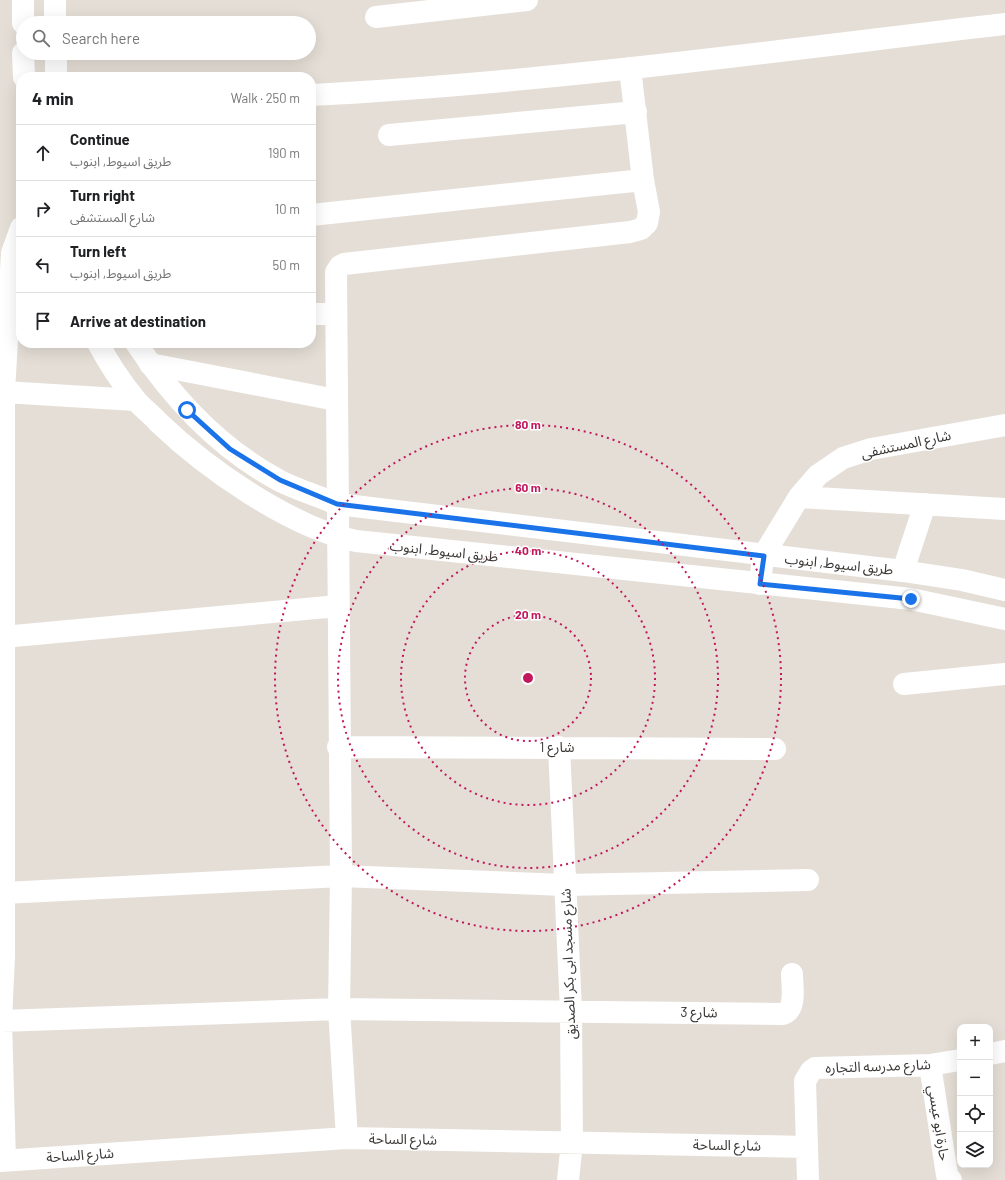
<!DOCTYPE html>
<html lang="en">
<head>
<meta charset="utf-8">
<style>
	body { margin:0; font-family:Barlow,"Noto Sans Arabic",sans-serif; background:#f2f2f2; color:#202124 }
	.controls { position:absolute; right:12px; bottom:12px; display:grid; overflow:hidden; border-radius:8px; box-shadow:0 4px 16px #0002 }
	.controls button { width:36px; height:36px; display:grid; place-items:center; padding:0; border:0; border-bottom:1px solid #e0e0e0; background:#fff; color:#202124; font:20px sans-serif }
	.stop { position:absolute; width:12px; height:12px; margin:-9px; border:3px solid #1a73e8; border-radius:50%; background:#fff }
	.stop.end { background:#1a73e8; border-color:#fff; box-shadow:0 1px 4px #0008 }
	.list { margin:0; padding:0; list-style:none }
	h2 { display:flex; justify-content:space-between; align-items:center; height:52px; margin:0; padding:0 16px; font-size:17px }
	h2 small { font-size:13px; font-weight:400; color:#757577 }
	.list li { display:grid; grid-template-columns:26px 1fr auto; gap:12px; align-items:center; box-sizing:border-box; height:56px; padding:0 16px; border-top:1px solid #e0e0e0 }
	.list b { display:block; font-size:15px; white-space:nowrap }
	.list p { margin:0; font-size:13px; white-space:nowrap; color:#757577 }
	.list em { font-size:13px; font-style:normal; color:#757577 }
	.icon { flex:none; width:22px; height:22px; fill:none; stroke:currentColor; stroke-width:2; stroke-linecap:round; stroke-linejoin:round }
	.map { position:relative; flex:none; width:1005px; height:1180px; overflow:hidden }
	.search { position:absolute; background:#fff; box-shadow:0 4px 16px #0002; left:16px; top:16px; width:300px; height:44px; display:flex; align-items:center; gap:10px; box-sizing:border-box; padding:0 14px; border-radius:22px; color:#757577; font-size:15px }
	.panel { position:absolute; background:#fff; box-shadow:0 4px 16px #0002; left:16px; top:72px; width:300px; height:276px; border-radius:16px }
	.map>svg:first-child { display:block }
</style>
</head>
<body>
<div class="map">
<svg width="1005" height="1180" viewBox="0 0 1005 1180">
	<rect width="100%" height="100%" fill="#e4ded6"/>
	<g fill="none" stroke-linecap="round" stroke-linejoin="round">
		<path stroke="#fff" stroke-width="22" d="M 376,17 L 527,0
			M 311,95 C 543,83 774,51 1005,24
			M 389,135 L 636,112
			M 311,215 L 643,180
			M 311,314 L 336,314
			M 150,364 L 336,400
			M 4,392 L 135,400
			M 799,497 L 1005,509
			M 903,571 L 925,504
			M 760,584 L 763,556 L 799,497 L 818,475 L 843,458 L 871,449 L 1005,425
			M 3,637 L 338,606
			M 904,684 L 1005,674
			M 338,747 L 775,749
			M 559,747 L 571,1011 L 572,1142 L 568,1180
			M 4,893 L 341,876 L 564,885 L 808,880
			M 1,1021 L 339,1009 L 783,1014 C 797,1009 792,986 792,974
			M 990,1054 L 1005,1051
			M 930,1065 L 947,1175 L 951,1180
			M 347,1138 L 339,1009 L 341,876 L 336,272 L 340,266 L 344,264 L 630,232 L 641,229 L 647,223 L 649,212 L 643,180 L 630,68
			M 5,1160 L 1,1021 L 4,957 L 4,392 L 12,253 L 21,228
			M 0,1161 L 347,1138 L 807,1147
			M 808,1180 L 805,1081 L 811,1071 L 815,1068 L 930,1065 L 960,1060"/>
		<path stroke="#fff" stroke-width="22" d="M 55,0 L 55,23
			M 23,23 L 23,0
			M 23,53 L 24,77
			M 56,53 L 56,77
			M 98,343 C 108,362 121,382 135,399 C 141,407 151,414 158,422 C 207,469 290,527 356,541 L 911,599 L 1005,619
			M 136,343 C 173,399 220,449 280,481 C 298,490 318,496 337,504 L 903,571 L 962,580 L 1005,590"/>
	</g>
	<g fill="none" stroke-linecap="round" stroke-linejoin="round">
		<path stroke="#1a73e8" stroke-width="5" d="M 187,410 L 230,449 L 280,480 L 337,504 L 764,556 L 760,584 L 911,599"/>
	</g>
	<g fill="none" stroke="#c2185b" stroke-width="2" stroke-dasharray="2 4">
		<circle cx="528" cy="678" r="63"/>
		<circle cx="528" cy="678" r="127"/>
		<circle cx="528" cy="678" r="190"/>
		<circle cx="528" cy="678" r="253"/>
	</g>
	<g text-anchor="middle" stroke-width="3" stroke-linejoin="round" paint-order="stroke">
		<g font-size="14" fill="#3a3735" stroke="#fff">
			<text transform="translate(906 444) rotate(-12)" y="5">شارع المستشفى</text>
			<text transform="translate(444 551) rotate(6)" y="5">طريق اسيوط, ابنوب</text>
			<text transform="translate(839 564) rotate(6)" y="5">طريق اسيوط, ابنوب</text>
			<text x="557" y="752">شارع 1</text>
			<text transform="translate(568 964) rotate(-92)" y="5">شارع مسجد ابى بكر الصديق</text>
			<text transform="translate(699 1012) rotate(1)" y="5">شارع 3</text>
			<text transform="translate(878 1066) rotate(-2)" y="5">شارع مدرسه التجاره</text>
			<text transform="translate(939 1123) rotate(81)" y="5">حارة ابو عيسي</text>
			<text transform="translate(403 1139) rotate(1)" y="5">شارع الساحة</text>
			<text transform="translate(727 1145) rotate(1)" y="5">شارع الساحة</text>
			<text transform="translate(80 1155) rotate(-4)" y="5">شارع الساحة</text>
		</g>
	</g>
	<circle cx="528" cy="678" r="6" fill="#c2185b" stroke="#fff" stroke-width="2"/>
	<g font-size="12" text-anchor="middle" font-weight="bold" fill="#c2185b" stroke="#fff" stroke-width="3" stroke-linejoin="round" paint-order="stroke">
		<text x="528" y="429">80 m</text>
		<text x="528" y="492">60 m</text>
		<text x="528" y="555">40 m</text>
		<text x="528" y="619">20 m</text>
	</g>
</svg>
<div class="controls">
<button>+</button>
<button>−</button>
<button><svg class="icon" aria-label="locate" viewBox="0 0 24 24"><circle cx="12" cy="12" r="6"/><path d="M12 2v4M12 18v4M2 12h4M18 12h4"/></svg></button>
<button><svg class="icon" aria-label="layers" viewBox="0 0 24 24"><path d="M12 4l9 5-9 5-9-5zM3 14l9 5 9-5"/></svg></button>
</div>
<div class="stop" style="left:187px;top:410px"></div>
<div class="stop end" style="left:911px;top:599px"></div>
<div class="search"><svg class="icon" aria-label="search" viewBox="0 0 24 24"><circle cx="10" cy="10" r="6"/><path d="M15 15l6 6"/></svg>Search here</div>
<section class="panel">
<h2>4 min<small>Walk · 250 m</small></h2>
<ul class="list">
<li><svg class="icon" aria-label="ahead" viewBox="0 0 24 24"><path d="M12 20V5M6 11l6-6 6 6"/></svg><div><b>Continue</b><p>طريق اسيوط, ابنوب</p></div><em>190 m</em></li>
<li><svg class="icon" aria-label="right" viewBox="0 0 24 24"><path d="M7 20v-9h11M14 6l5 5-5 5"/></svg><div><b>Turn right</b><p>شارع المستشفى</p></div><em>10 m</em></li>
<li><svg class="icon" aria-label="left" viewBox="0 0 24 24"><path d="M17 20v-9H6M10 6l-5 5 5 5"/></svg><div><b>Turn left</b><p>طريق اسيوط, ابنوب</p></div><em>50 m</em></li>
<li><svg class="icon" aria-label="arrive" viewBox="0 0 24 24"><path d="M6 21V4h12l-3 4 3 4H6"/></svg><div><b>Arrive at destination</b></div></li>
</ul>
</section>
</div>
</body>
</html>
